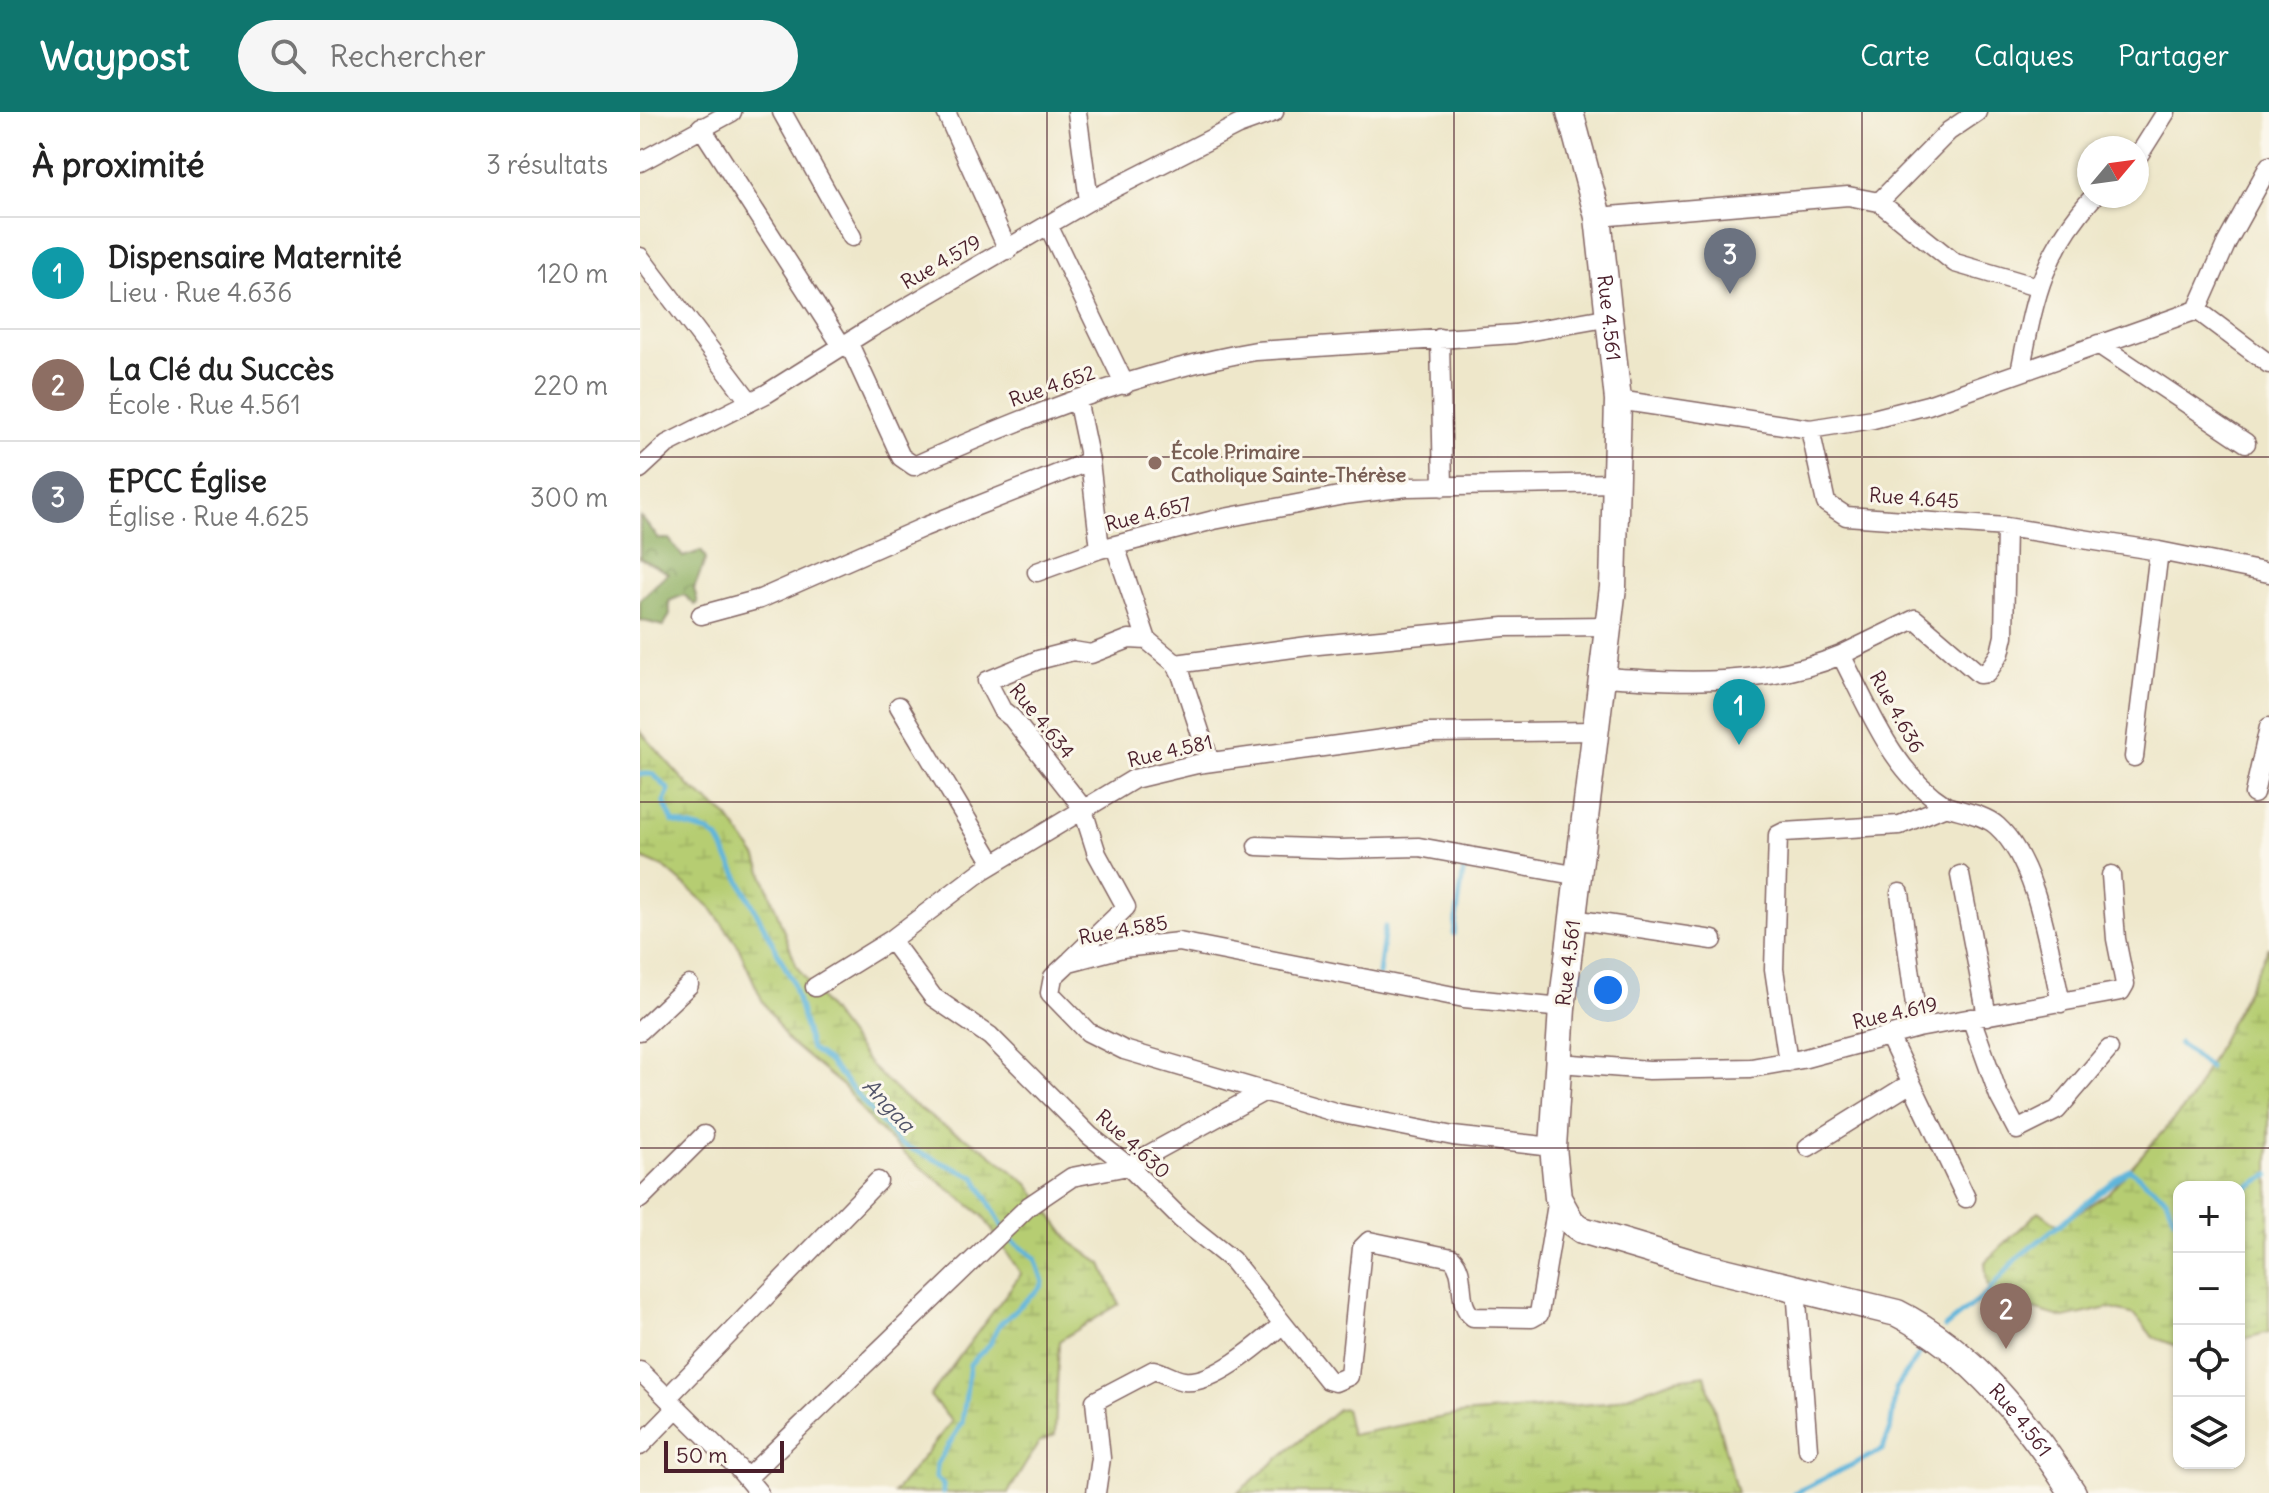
<!DOCTYPE html>
<html lang="fr">
<head>
<meta charset="utf-8">
<style>
	body { margin:0; font-family:Delius,sans-serif; background:#f6f6f6; color:#222 }
	.controls { position:absolute; right:24px; bottom:24px; display:grid; overflow:hidden; border-radius:16px; box-shadow:0 2px 6px #0004 }
	.controls button { width:72px; height:72px; display:grid; place-items:center; padding:0; border:0; border-bottom:2px solid #e0e0e0; background:#fff; color:#222; font:40px sans-serif }
	.compass { position:absolute; left:1437px; top:24px; width:72px; height:72px; border-radius:50%; background:#fff; box-shadow:0 2px 6px #0004; rotate:61deg }
	.scale { position:absolute; left:24px; bottom:20px; width:120px; box-sizing:border-box; padding-left:8px; border:4px solid #4a1f2b; border-top:0; font-size:22px; line-height:28px; white-space:nowrap; color:#4a1f2b; -webkit-text-stroke:6px #fbf7ec; paint-order:stroke }
	.you { position:absolute; left:968px; top:878px; width:28px; height:28px; margin:-20px; border:6px solid #fff; border-radius:50%; background:#1a73e8; box-shadow:0 0 0 12px #1a73e833 }
	.badge { display:grid; place-items:center; width:52px; height:52px; border-radius:50%; background:#0f766e; color:#fff; font-size:26px; font-weight:700 }
	.pin { position:absolute; translate:-50% -66px; filter:drop-shadow(0 2px 4px #0008) }
	.pin::after { content:''; position:absolute; top:42px; width:28px; height:24px; background:inherit; clip-path:polygon(0 0,100% 0,50% 100%) }
	.list { margin:0; padding:0; list-style:none }
	h2 { display:flex; justify-content:space-between; align-items:center; height:104px; margin:0; padding:0 32px; font-size:34px }
	h2 small { font-size:26px; font-weight:400; color:#767676 }
	.list li { display:grid; grid-template-columns:52px 1fr auto; gap:24px; align-items:center; box-sizing:border-box; height:112px; padding:0 32px; border-top:2px solid #e0e0e0 }
	.list b { display:block; font-size:30px; white-space:nowrap }
	.list p { margin:0; font-size:26px; white-space:nowrap; color:#767676 }
	.list em { font-size:26px; font-style:normal; color:#767676 }
	.icon { flex:none; width:44px; height:44px; fill:none; stroke:currentColor; stroke-width:2; stroke-linecap:round; stroke-linejoin:round }
	.map { position:relative; flex:none; width:1629px; height:1381px; overflow:hidden }
	header { display:flex; align-items:center; gap:48px; box-sizing:border-box; height:112px; padding:0 40px; background:#0f766e; color:#fff }
	header strong { font-size:38px }
	nav { display:flex; gap:44px; margin-inline-start:auto; font-size:28px }
	.search { width:560px; height:72px; background:#f6f6f6; display:flex; align-items:center; gap:20px; box-sizing:border-box; padding:0 28px; border-radius:44px; color:#767676; font-size:30px }
	main { display:flex }
	aside { flex:1; background:#fff }
	.map>svg:first-child { display:block }
</style>
</head>
<body>
<header>
<strong>Waypost</strong>
<div class="search"><svg class="icon" aria-label="search" viewBox="0 0 24 24"><circle cx="10" cy="10" r="6"/><path d="M15 15l6 6"/></svg>Rechercher</div>
<nav><a>Carte</a><a>Calques</a><a>Partager</a></nav>
</header>
<main>
<aside>
<h2>À proximité<small>3 résultats</small></h2>
<ul class="list">
<li><span class="badge" style="background:#0f9aa8">1</span><div><b>Dispensaire Maternité</b><p>Lieu · Rue 4.636</p></div><em>120 m</em></li>
<li><span class="badge" style="background:#8d6e63">2</span><div><b>La Clé du Succès</b><p>École · Rue 4.561</p></div><em>220 m</em></li>
<li><span class="badge" style="background:#6b7280">3</span><div><b>EPCC Église</b><p>Église · Rue 4.625</p></div><em>300 m</em></li>
</ul>
</aside>
<div class="map">
<svg width="1629" height="1381" viewBox="0 0 1629 1381">
	<defs>
		<pattern id="forest-crowns" width="20" height="18" patternUnits="userSpaceOnUse" patternTransform="scale(2)"><rect width="20" height="18" fill="#90b064"/><path d="M2 6a3 3 0 1 1 6 0M12 15a3 3 0 1 1 6 0" fill="none" stroke="#788f53"/></pattern>
		<pattern id="wetland-marsh" width="20" height="14" patternUnits="userSpaceOnUse" patternTransform="scale(2)"><rect width="20" height="14" fill="#b6cd72"/><path d="M1 5h8M5 5V1M11 12h8M15 12V8" fill="none" stroke="#9eb063"/></pattern>
	</defs>
	<rect width="100%" height="100%" fill="#fbf7ec"/>
	<filter id="ink" filterUnits="userSpaceOnUse"><feTurbulence type="fractalNoise" baseFrequency=".0125" numOctaves="2"/><feDisplacementMap in="SourceGraphic" scale="16" xChannelSelector="R" yChannelSelector="G"/><feConvolveMatrix kernelMatrix="1 2 1 2 8 2 1 2 1" color-interpolation-filters="sRGB"/></filter>
	<filter id="wash" filterUnits="userSpaceOnUse"><feTurbulence type="fractalNoise" baseFrequency=".006" numOctaves="4" result="noise"/><feDisplacementMap in="SourceGraphic" scale="32" xChannelSelector="R" yChannelSelector="G"/><feGaussianBlur stdDeviation="1.8" result="paint"/><feColorMatrix in="noise" values="0 0 0 0 0 0 0 0 0 0 0 0 0 0 0 0 0 1.4 0 .05"/><feComposite in="paint" operator="in"/></filter>
	<g filter="url(#wash)">
		<rect width="100%" height="100%" fill="#eee7ca"/>
		<path fill="url(#forest-crowns)" stroke="#6d6848" stroke-width="2" d="M 0,404 L 19,427 L 29,427 L 43,445 L 61,439 L 66,446 L 54,477 L 58,491 L 55,493 L 44,483 L 29,489 L 30,503 L 23,514 L 0,508 L 0,488 L 28,461 L 0,446 Z"/>
		<path fill="url(#wetland-marsh)" stroke="#80764e" stroke-width="2" d="M 0,619 L 49,674 L 88,705 L 117,746 L 157,855 L 232,955 L 261,983 L 299,1011 L 343,1036 L 388,1072 L 431,1130 L 462,1152 L 479,1192 L 419,1229 L 415,1323 L 399,1330 L 368,1381 L 254,1381 L 312,1309 L 290,1284 L 381,1162 L 342,1103 L 269,1046 L 233,1012 L 204,975 L 148,929 L 122,888 L 97,832 L 70,795 L 25,756 L 0,745 Z
			M 1629,835 L 1629,1220 L 1599,1228 L 1599,1075 L 1539,1075 L 1539,1235 L 1513,1225 L 1495,1203 L 1468,1196 L 1424,1206 L 1383,1194 L 1369,1200 C 1346,1188 1347,1174 1345,1150 L 1399,1099 L 1418,1113 L 1468,1081 L 1551,988 Z
			M 1065,1263 L 1097,1381 L 597,1381 L 698,1297 L 705,1296 L 711,1323 L 820,1302 L 967,1291 L 1036,1267 Z"/>
		<g fill="none" stroke-linecap="round" stroke-linejoin="round">
			<path stroke="#5fb5db" stroke-width="5" d="M 0,662 L 13,662 L 29,678 L 24,690 L 33,710 L 69,720 L 78,727 L 152,868 L 171,937 L 188,949 L 260,1032 L 335,1065 L 369,1126 L 395,1146 L 403,1170 L 401,1175 L 359,1213 L 350,1232 L 330,1252 L 322,1311 L 297,1352 L 296,1366 L 303,1372 L 303,1381
				M 814,822 L 825,748
				M 739,862 L 745,815
				M 1539,931 L 1569,956
				M 1599,1080 L 1629,1063
				M 1305,1215 L 1347,1181 L 1376,1147 L 1489,1057 L 1526,1086 L 1534,1107 L 1539,1105
				M 1155,1381 L 1242,1338 L 1250,1319 L 1256,1276 L 1285,1234"/>
		</g>
	</g>
	<g filter="url(#ink)">
		<g fill="none" stroke-linecap="round" stroke-linejoin="round">
			<g stroke="#836563" stroke-width="21">
				<path id="minor" d="M 142,0 L 212,125
					M 306,0 L 368,138
					M 437,0 L 449,89
					M 61,15 L 202,234 L 210,234 L 261,345 L 274,354 C 384,305 498,259 616,239 L 875,222 L 971,205
					M 1497,46 L 1526,0
					M 0,50 L 92,0
					M 1239,90 L 1315,151 L 1397,175
					M 958,105 L 1208,84 L 1239,90 L 1309,19 L 1337,0
					M 408,113 L 485,273
					M 0,145 L 110,290
					M 1557,198 L 1629,252
					M 800,226 L 803,375
					M 1458,232 L 1606,331
					M 1380,260 C 1395,185 1401,143 1454,84
					M 437,287 L 450,349
					M 978,288 L 1170,317 L 1186,391 L 1206,404 L 1366,415 L 1519,439 L 1629,461
					M 1170,317 L 1233,307 L 1288,293 L 1557,198 L 1587,130 L 1629,54
					M 0,357 L 27,332 L 126,282 L 231,216 L 449,89 L 598,13 L 634,0
					M 475,434 L 507,528
					M 397,460 L 460,437
					M 61,503 L 120,487 L 284,415 L 450,349 L 460,437 L 574,408 L 704,383 L 767,375 L 976,371
					M 1201,543 L 1275,507 L 1339,562 L 1347,561 L 1360,541 L 1364,524 L 1366,415
					M 536,552 L 668,534 L 864,515 L 969,514
					M 964,565 C 1044,570 1125,575 1201,543 C 1230,598 1252,660 1306,694 L 1260,713 L 1144,720 L 1138,723 L 1134,857 L 1148,950
					M 259,594 L 353,751
					M 1494,645 L 1519,439
					M 1614,682 L 1629,615
					M 1306,694 C 1321,699 1345,703 1357,714 C 1398,751 1409,839 1421,891
					M 617,734 L 699,737 L 779,735 L 939,764
					M 1320,763 L 1347,904
					M 1260,781 L 1278,916
					M 933,807 L 1073,828
					M 251,828 L 293,885 L 350,924 L 450,1024 L 488,1054 L 541,1107 L 592,1148 L 688,1268 L 695,1270 L 709,1264 L 722,1136 L 729,1129 L 812,1146 C 828,1162 815,1192 833,1205 L 892,1206 L 899,1202 L 918,1086
					M 431,848 L 486,795 L 457,742 L 442,695 L 372,606 L 362,598 L 347,569 L 398,548 L 433,539 L 451,542 L 489,527 L 507,528 L 536,552 L 541,562 L 570,650
					M 175,875 L 251,828 L 343,758 L 494,667 L 557,652 L 787,621 L 955,619
					M 1331,906 L 1359,984 L 1377,1018 L 1417,998 L 1469,937
					M 0,919 L 49,873
					M 1249,924 L 1326,1086
					M 920,951 L 1009,958 L 1111,956 L 1162,947 L 1278,916 L 1481,879 L 1485,872 L 1476,827 L 1471,763
					M 913,1035 L 813,1024 L 698,1001 L 484,938 L 448,920 L 410,881 L 413,865 L 429,850 L 482,836 L 539,830 L 824,886 L 922,896
					M 1168,1035 L 1271,971
					M 0,1087 L 64,1023
					M 1156,1176 L 1168,1337
					M 0,1259 L 98,1356 L 119,1381
					M 27,1286 L 238,1069
					M 0,1334 L 37,1296
					M 107,1366 L 389,1094 L 432,1065 L 488,1054 L 625,979
					M 456,1381 L 461,1346 L 455,1289 L 514,1258 C 524,1261 535,1268 544,1269 C 574,1273 622,1230 643,1212"/>
			</g>
			<g stroke="#836563" stroke-width="29">
				<g id="secondary">
					<path id="s1" d="M 930,0 L 958,105 L 978,288 L 973,475 L 922,896 L 913,1035 L 918,1086 L 932,1111 L 942,1118 L 1059,1153 L 1257,1201 C 1333,1239 1388,1311 1433,1381"/>
				</g>
			</g>
			<use href="#minor" stroke="#fff" stroke-width="18"/>
			<use href="#secondary" stroke="#fff" stroke-width="26"/>
		</g>
	</g>
	<path fill="none" stroke="#4a1f2b" stroke-width="2" stroke-opacity="0.55" d="M 407,0 L 407,1381M 814,0 L 814,1381M 1222,0 L 1222,1381M 0,345 L 1629,345M 0,690 L 1629,690M 0,1036 L 1629,1036"/>
	<circle fill="#8d6e63" stroke="#fbf7ec" stroke-width="3" cx="515" cy="351" r="8"/>
	<g text-anchor="middle" stroke-width="6" stroke-linejoin="round" paint-order="stroke">
		<g font-size="20" fill="#4a1f2b" stroke="#fbf7ec">
			<text transform="translate(301 150) rotate(-30)" y="7">Rue 4.579</text>
			<text dy="7" stroke="none"><textPath href="#s1" startOffset="210">Rue 4.561</textPath></text>
			<text transform="translate(412 274) rotate(-19)" y="7">Rue 4.652</text>
			<text transform="translate(1274 386) rotate(4)" y="7">Rue 4.645</text>
			<text transform="translate(508 402) rotate(-14)" y="7">Rue 4.657</text>
			<text transform="translate(1257 600) rotate(61)" y="7">Rue 4.636</text>
			<text transform="translate(402 609) rotate(51)" y="7">Rue 4.634</text>
			<text transform="translate(530 639) rotate(-13)" y="7">Rue 4.581</text>
			<text transform="translate(483 818) rotate(-10)" y="7">Rue 4.585</text>
			<text transform="translate(928 851) rotate(-83)" y="7">Rue 4.561</text>
			<text transform="translate(1255 901) rotate(-13)" y="7">Rue 4.619</text>
			<text transform="translate(493 1032) rotate(42)" y="7">Rue 4.630</text>
			<text dy="7" stroke="none"><textPath href="#s1" startOffset="1626">Rue 4.561</textPath></text>
		</g>
		<g font-size="20" font-weight="bold" fill="#785e54" stroke="#fbf7ec" text-anchor="start">
			<text x="531" y="347">École Primaire<tspan x="531" dy="23">Catholique Sainte-Thérèse</tspan></text>
		</g>
		<g font-size="22" font-style="italic" fill="#515469" stroke="#fbf7ec">
			<text transform="translate(249 993) rotate(47)" y="8">Angaa</text>
		</g>
	</g>
</svg>
<div class="controls">
<button>+</button>
<button>−</button>
<button><svg class="icon" aria-label="locate" viewBox="0 0 24 24"><circle cx="12" cy="12" r="6"/><path d="M12 2v4M12 18v4M2 12h4M18 12h4"/></svg></button>
<button><svg class="icon" aria-label="layers" viewBox="0 0 24 24"><path d="M12 4l9 5-9 5-9-5zM3 14l9 5 9-5"/></svg></button>
</div>
<svg class="compass" viewBox="-18 -18 36 36"><path d="M0-13l5 13h-10z" fill="#e53935"/><path d="M0 13l5-13h-10z" fill="#767676"/></svg>
<div class="scale">50 m</div>
<div class="you"></div>
<div class="pin badge" style="left:1099px;top:633px;background:#0f9aa8">1</div>
<div class="pin badge" style="left:1366px;top:1237px;background:#8d6e63">2</div>
<div class="pin badge" style="left:1090px;top:182px;background:#6b7280">3</div>
</div>
</main>
</body>
</html>
